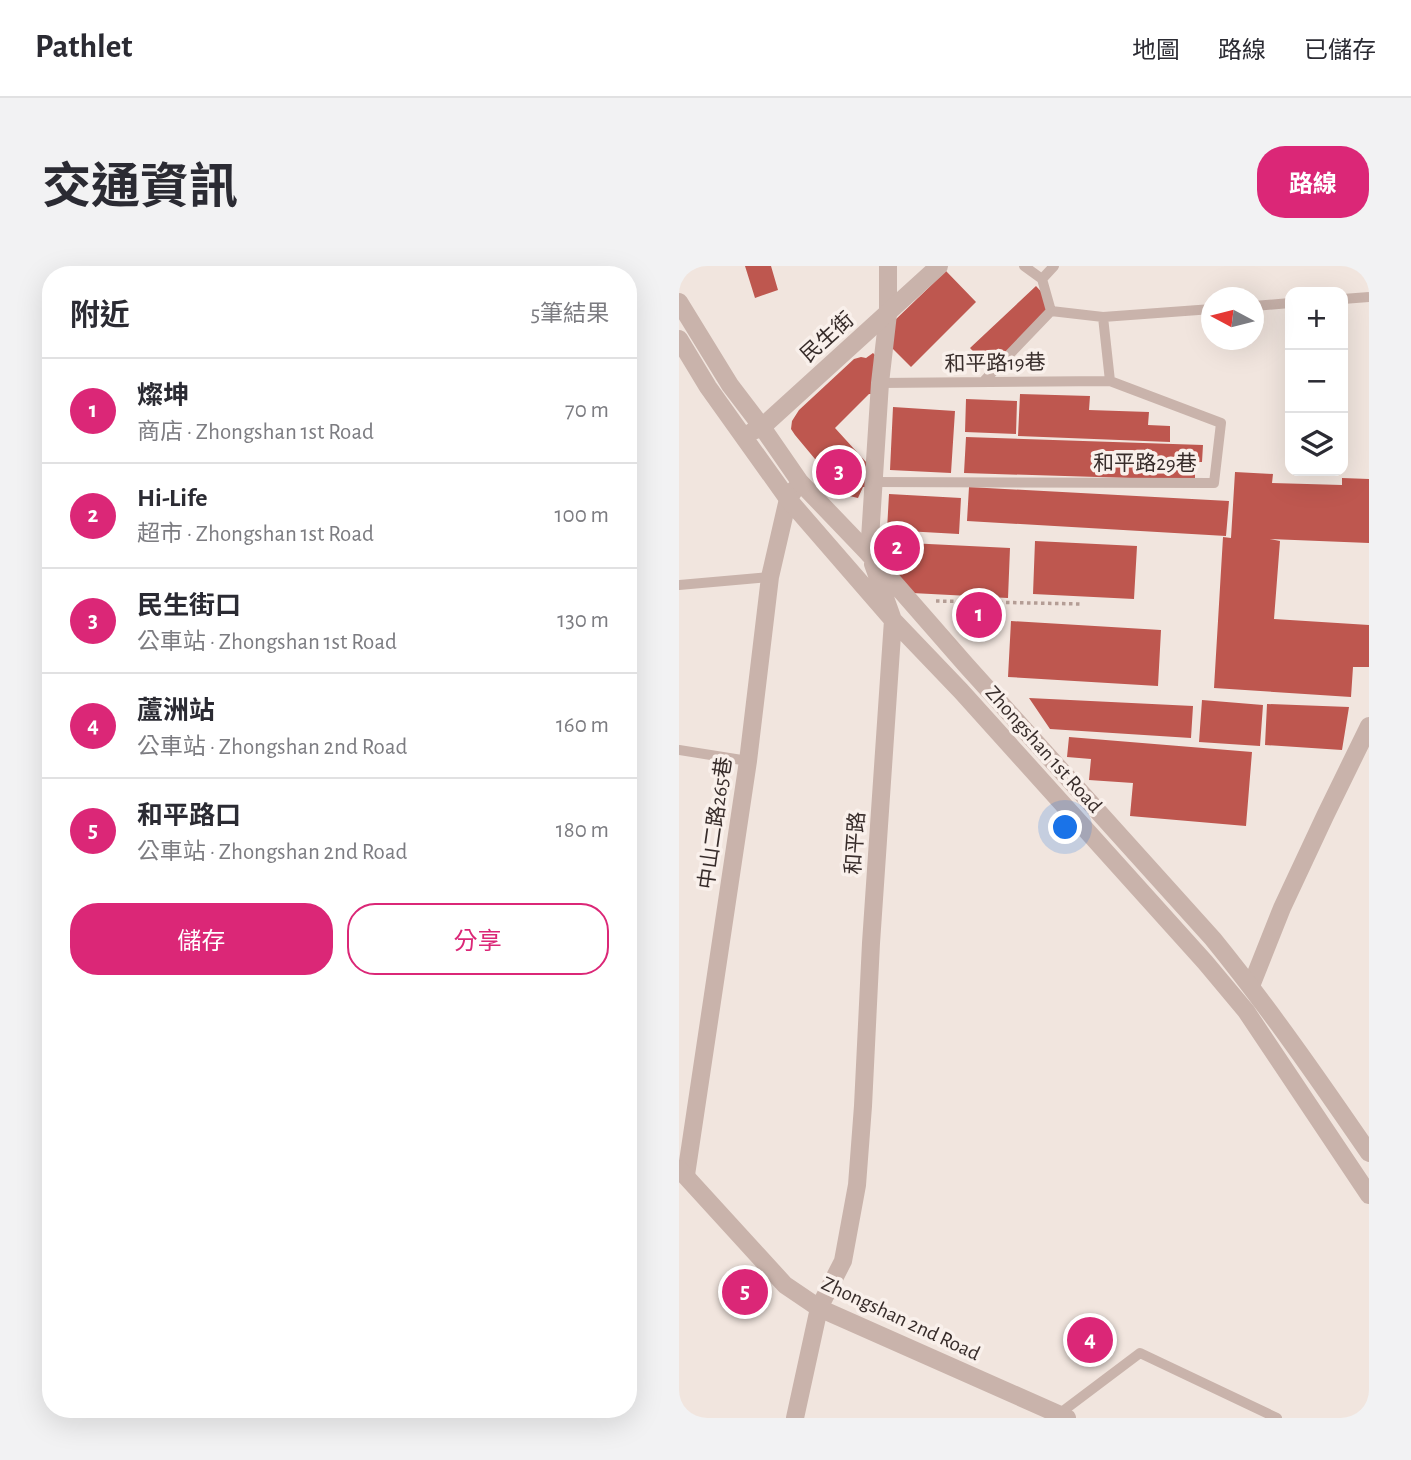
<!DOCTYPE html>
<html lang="zh-TW">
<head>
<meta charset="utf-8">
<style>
	body { margin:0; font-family:"Alegreya Sans","Noto Sans TC",sans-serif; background:#f2f2f3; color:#2b2b33 }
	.controls { position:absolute; right:21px; top:21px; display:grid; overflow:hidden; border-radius:14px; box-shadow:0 7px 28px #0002 }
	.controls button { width:63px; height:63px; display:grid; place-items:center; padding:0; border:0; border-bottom:2px solid #e1e1e2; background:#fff; color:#2b2b33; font:35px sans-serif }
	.compass { position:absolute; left:522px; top:21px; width:63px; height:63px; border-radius:50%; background:#fff; box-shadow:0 7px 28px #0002; rotate:277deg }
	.you { position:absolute; left:387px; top:562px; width:24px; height:24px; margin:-18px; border:5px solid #fff; border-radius:50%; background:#1a73e8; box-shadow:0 0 0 10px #1a73e833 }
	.badge { display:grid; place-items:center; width:46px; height:46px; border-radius:50%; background:#db2777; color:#fff; font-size:23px; font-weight:700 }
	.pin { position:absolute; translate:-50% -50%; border:4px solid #fff; box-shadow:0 2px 7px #0006 }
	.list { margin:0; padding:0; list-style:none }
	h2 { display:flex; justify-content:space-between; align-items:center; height:91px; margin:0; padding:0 28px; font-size:30px }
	h2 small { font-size:23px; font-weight:400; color:#7c7c81 }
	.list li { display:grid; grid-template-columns:46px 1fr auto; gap:21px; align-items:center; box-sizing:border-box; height:105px; padding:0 28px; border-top:2px solid #e1e1e2 }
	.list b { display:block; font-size:26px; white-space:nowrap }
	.list p { margin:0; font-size:23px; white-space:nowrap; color:#7c7c81 }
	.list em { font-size:23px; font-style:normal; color:#7c7c81 }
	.actions { display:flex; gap:14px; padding:21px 28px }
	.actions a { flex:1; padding:16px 0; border:2px solid #db2777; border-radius:28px; text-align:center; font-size:24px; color:#db2777 }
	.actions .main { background:#db2777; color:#fff }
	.icon { flex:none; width:38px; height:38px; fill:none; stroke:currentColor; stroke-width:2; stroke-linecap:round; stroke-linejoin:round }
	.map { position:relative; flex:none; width:690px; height:1152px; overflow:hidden; border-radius:28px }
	header { display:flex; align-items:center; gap:42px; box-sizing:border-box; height:98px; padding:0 35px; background:#fff; border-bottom:2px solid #e1e1e2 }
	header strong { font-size:33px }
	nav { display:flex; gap:38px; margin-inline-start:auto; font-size:24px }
	.intro { display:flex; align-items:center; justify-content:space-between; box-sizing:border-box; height:168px; padding:0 42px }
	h1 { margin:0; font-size:49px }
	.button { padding:18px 32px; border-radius:28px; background:#db2777; color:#fff; font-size:24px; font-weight:700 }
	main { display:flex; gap:42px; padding:0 42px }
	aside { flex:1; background:#fff; border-radius:28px; box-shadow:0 7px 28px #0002 }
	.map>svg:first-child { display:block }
</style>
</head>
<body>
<header>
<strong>Pathlet</strong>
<nav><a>地圖</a><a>路線</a><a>已儲存</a></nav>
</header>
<div class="intro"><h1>交通資訊</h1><a class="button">路線</a></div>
<main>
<aside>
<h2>附近<small>5筆結果</small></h2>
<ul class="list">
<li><span class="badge">1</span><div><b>燦坤</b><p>商店 · Zhongshan 1st Road</p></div><em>70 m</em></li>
<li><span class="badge">2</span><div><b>Hi-Life</b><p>超市 · Zhongshan 1st Road</p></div><em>100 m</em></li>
<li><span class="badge">3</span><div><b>民生街口</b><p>公車站 · Zhongshan 1st Road</p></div><em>130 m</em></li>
<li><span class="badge">4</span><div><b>蘆洲站</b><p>公車站 · Zhongshan 2nd Road</p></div><em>160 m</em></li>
<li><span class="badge">5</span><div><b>和平路口</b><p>公車站 · Zhongshan 2nd Road</p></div><em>180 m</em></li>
</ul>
<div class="actions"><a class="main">儲存</a><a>分享</a></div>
</aside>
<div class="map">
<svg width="690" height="1152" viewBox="0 0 690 1152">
	<rect width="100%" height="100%" fill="#f1e5de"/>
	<path fill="#be574f" d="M 66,0 L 92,0 L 99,24 L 76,32 Z
		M 267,5 L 297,36 L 232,101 L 212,81 L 213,57 Z
		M 357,20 L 377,42 L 311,103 L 291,82 Z
		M 194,87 L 199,92 L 198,128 L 190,128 L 156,162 L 187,196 L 191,221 L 184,221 L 179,232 L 166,229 L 116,169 L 112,163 L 113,155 L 120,144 L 175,93 L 182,91 L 187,92 Z
		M 341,128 L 411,130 L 410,144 L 470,146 L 469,159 L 491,160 L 491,176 L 339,170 Z
		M 287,133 L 338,135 L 337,168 L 286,166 Z
		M 214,141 L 276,145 L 272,207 L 211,204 Z
		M 287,171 L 524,179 L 523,196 L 516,196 L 516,214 L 285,207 Z
		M 556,206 L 594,208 L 593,217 L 663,219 L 663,212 L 690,213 L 690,277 L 591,273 L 601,275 L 595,353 L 690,359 L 690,401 L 674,401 L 672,431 L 535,422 L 544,271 L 552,272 Z
		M 290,221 L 550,235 L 547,270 L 288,255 Z
		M 210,228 L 282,232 L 280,268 L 208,264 Z
		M 356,275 L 458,280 L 455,333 L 354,328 Z
		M 209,276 L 331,282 L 329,332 L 233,327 L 212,301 Z
		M 332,355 L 482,364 L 479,420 L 329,411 Z
		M 350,432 L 514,440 L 512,472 L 371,463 Z
		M 523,434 L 584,439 L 581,480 L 520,476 Z
		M 588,438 L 670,441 L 663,484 L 586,479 Z
		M 390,471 L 573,486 L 567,560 L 451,550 L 454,517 L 410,514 L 412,493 L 388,491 Z"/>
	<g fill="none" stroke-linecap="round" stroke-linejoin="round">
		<path stroke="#b49d95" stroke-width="3.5" stroke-dasharray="3.5 3.5" stroke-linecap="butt" d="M 257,335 L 402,338"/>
		<path stroke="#c9b3ab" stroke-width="10" d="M 345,0 L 363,13 L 372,45 L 424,51 L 533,43
			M 363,13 L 375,0
			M 664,33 L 690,31
			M 575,40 L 611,37
			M 304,116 L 372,45
			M 201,117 L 431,115
			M 195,216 L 535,217 L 542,157 L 431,115 L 424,51
			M 0,319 L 91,311
			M 0,484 L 69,495
			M 380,1148 L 461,1087 L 598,1152"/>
		<path stroke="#c9b3ab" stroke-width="18" d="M 190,288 L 201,117 L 209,48 L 209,0
			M 572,720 L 603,642 L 646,550 L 690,460
			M 7,909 L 69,495 L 91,311 L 109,233 L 116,223"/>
		<path stroke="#c9b3ab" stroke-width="18" d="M 0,36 L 51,119 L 83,161 L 121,216 L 190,288 L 287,399 L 534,673 C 590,742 640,814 690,887
			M 0,73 L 29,121 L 109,233 L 214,354 L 282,425 L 526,696 L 567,745 L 690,929
			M 74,165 L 83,161 L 260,0
			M 0,903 L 106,1019 L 140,1042 L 388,1152
			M 116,1152 L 140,1042 L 164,995 L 178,919 L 184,840 L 192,677 L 214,354 L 194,298"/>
	</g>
	<g text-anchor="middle" stroke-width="7" stroke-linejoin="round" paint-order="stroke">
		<g font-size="21" fill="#372c2a" stroke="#f9f0eb">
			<text transform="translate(148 71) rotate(-42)" y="7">民生街</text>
			<text transform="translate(316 97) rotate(-1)" y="7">和平路19巷</text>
			<text x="466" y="204">和平路29巷</text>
			<text transform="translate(365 483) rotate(48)" y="7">Zhongshan 1st Road</text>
			<text transform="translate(36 557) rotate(-82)" y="7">中山二路265巷</text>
			<text transform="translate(176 577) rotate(-86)" y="7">和平路</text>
			<text transform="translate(222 1052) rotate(25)" y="7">Zhongshan 2nd Road</text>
		</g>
	</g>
</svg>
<div class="controls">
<button>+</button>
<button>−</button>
<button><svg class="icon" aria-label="layers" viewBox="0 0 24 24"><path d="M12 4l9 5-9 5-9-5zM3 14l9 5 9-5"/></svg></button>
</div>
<svg class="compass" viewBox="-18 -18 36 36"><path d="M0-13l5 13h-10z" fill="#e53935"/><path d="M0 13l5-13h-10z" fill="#7c7c81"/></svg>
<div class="you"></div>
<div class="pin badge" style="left:300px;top:349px">1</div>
<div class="pin badge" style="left:218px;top:282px">2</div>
<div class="pin badge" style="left:160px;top:206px">3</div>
<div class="pin badge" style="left:411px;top:1074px">4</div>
<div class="pin badge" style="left:66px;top:1026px">5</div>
</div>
</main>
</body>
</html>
